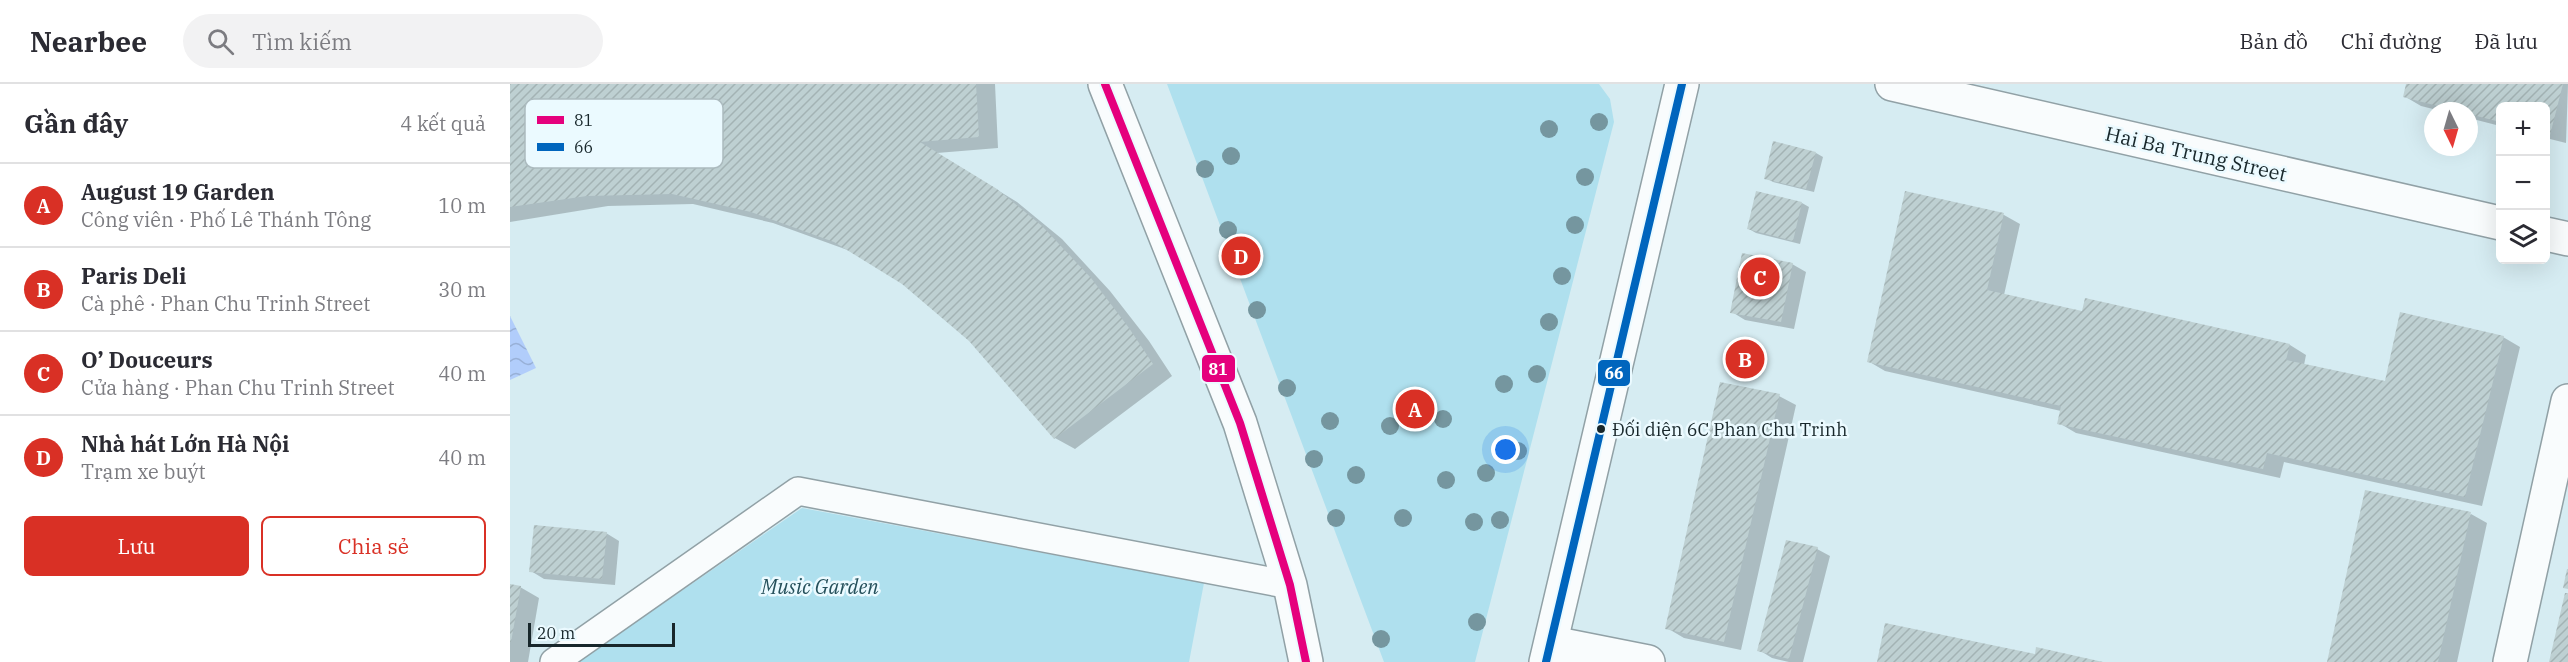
<!DOCTYPE html>
<html lang="vi">
<head>
<meta charset="utf-8">
<style>
	body { margin:0; font-family:"IBM Plex Serif",serif; background:#f2f2f3; color:#2b2b33 }
	.controls { position:absolute; right:18px; top:18px; display:grid; overflow:hidden; border-radius:9px; box-shadow:0 6px 24px #0002 }
	.controls button { width:54px; height:54px; display:grid; place-items:center; padding:0; border:0; border-bottom:2px solid #e1e1e2; background:#fff; color:#2b2b33; font:30px sans-serif }
	.compass { position:absolute; left:1914px; top:18px; width:54px; height:54px; border-radius:50%; background:#fff; box-shadow:0 6px 24px #0002; rotate:175deg }
	.scale { position:absolute; left:18px; bottom:15px; width:147px; box-sizing:border-box; padding-left:6px; border:3px solid #18272b; border-top:0; font-size:16px; line-height:21px; white-space:nowrap; color:#18272b; -webkit-text-stroke:4px #ebfaff; paint-order:stroke }
	.you { position:absolute; left:996px; top:366px; width:21px; height:21px; margin:-15px; border:4px solid #fff; border-radius:50%; background:#1a73e8; box-shadow:0 0 0 9px #1a73e833 }
	.badge { display:grid; place-items:center; width:39px; height:39px; border-radius:50%; background:#d93025; color:#fff; font-size:20px; font-weight:700 }
	.pin { position:absolute; translate:-50% -50%; border:3px solid #fff; box-shadow:0 2px 6px #0006 }
	.list { margin:0; padding:0; list-style:none }
	h2 { display:flex; justify-content:space-between; align-items:center; height:78px; margin:0; padding:0 24px; font-size:26px }
	h2 small { font-size:20px; font-weight:400; color:#7c7c81 }
	.list li { display:grid; grid-template-columns:39px 1fr auto; gap:18px; align-items:center; box-sizing:border-box; height:84px; padding:0 24px; border-top:2px solid #e1e1e2 }
	.list b { display:block; font-size:22px; white-space:nowrap }
	.list p { margin:0; font-size:20px; white-space:nowrap; color:#7c7c81 }
	.list em { font-size:20px; font-style:normal; color:#7c7c81 }
	.actions { display:flex; gap:12px; padding:18px 24px }
	.actions a { flex:1; padding:14px 0; border:2px solid #d93025; border-radius:9px; text-align:center; font-size:21px; color:#d93025 }
	.actions .main { background:#d93025; color:#fff }
	.icon { flex:none; width:33px; height:33px; fill:none; stroke:currentColor; stroke-width:2; stroke-linecap:round; stroke-linejoin:round }
	.map { position:relative; flex:none; width:2058px; height:578px; overflow:hidden }
	header { display:flex; align-items:center; gap:36px; box-sizing:border-box; height:84px; padding:0 30px; background:#fff; border-bottom:2px solid #e1e1e2 }
	header strong { font-size:28px }
	nav { display:flex; gap:33px; margin-inline-start:auto; font-size:21px }
	.search { width:420px; height:54px; background:#f2f2f3; display:flex; align-items:center; gap:15px; box-sizing:border-box; padding:0 21px; border-radius:33px; color:#7c7c81; font-size:22px }
	main { display:flex }
	aside { flex:1; background:#fff }
	.map>svg:first-child { display:block }
</style>
</head>
<body>
<header>
<strong>Nearbee</strong>
<div class="search"><svg class="icon" aria-label="search" viewBox="0 0 24 24"><circle cx="10" cy="10" r="6"/><path d="M15 15l6 6"/></svg>Tìm kiếm</div>
<nav><a>Bản đồ</a><a>Chỉ đường</a><a>Đã lưu</a></nav>
</header>
<main>
<aside>
<h2>Gần đây<small>4 kết quả</small></h2>
<ul class="list">
<li><span class="badge">A</span><div><b>August 19 Garden</b><p>Công viên · Phố Lê Thánh Tông</p></div><em>10 m</em></li>
<li><span class="badge">B</span><div><b>Paris Deli</b><p>Cà phê · Phan Chu Trinh Street</p></div><em>30 m</em></li>
<li><span class="badge">C</span><div><b>O’ Douceurs</b><p>Cửa hàng · Phan Chu Trinh Street</p></div><em>40 m</em></li>
<li><span class="badge">D</span><div><b>Nhà hát Lớn Hà Nội</b><p>Trạm xe buýt</p></div><em>40 m</em></li>
</ul>
<div class="actions"><a class="main">Lưu</a><a>Chia sẻ</a></div>
</aside>
<div class="map">
<svg width="2058" height="578" viewBox="0 0 2058 578">
	<defs>
		<pattern id="water-waves" width="16" height="10" patternUnits="userSpaceOnUse" patternTransform="scale(1.5)"><rect width="16" height="10" fill="#b1cdfb"/><path d="M0 5q4-4 8 0t8 0" fill="none" stroke="#98b0d7"/></pattern>
		<pattern id="building-hatch" width="6" height="6" patternUnits="userSpaceOnUse" patternTransform="scale(1.5)"><rect width="6" height="6" fill="#bed0d2"/><path d="M-1 1l2-2M0 6l6-6M5 7l2-2" fill="none" stroke="#a3b3b4"/></pattern>
	</defs>
	<rect width="100%" height="100%" fill="#d6ecf2"/>
	<path fill="#afe0ee" d="M 657,0 L 1089,0 L 1100,15 L 1104,38 L 965,578 L 874,578 Z
		M 292,424 L 694,499 L 679,578 L 68,578 Z"/>
	<path fill="url(#water-waves)" d="M 0,232 L 26,284 L 0,296 Z"/>
	<path fill="#0003" d="M 0,0 L 485,0 L 488,64 L 427,69 L 507,118 L 552,155 L 600,207 L 639,257 L 662,292 L 565,365 L 545,354 L 460,256 L 393,198 L 343,168 L 263,139 L 183,120 L 98,122 L 0,138 Z
		M 1898,0 L 2058,0 L 2056,59 L 2036,54 L 2036,22 L 1990,22 L 1990,42 L 1959,34 L 1959,27 L 1931,27 L 1911,22 L 1894,12 Z
		M 1306,69 L 1313,73 L 1304,108 L 1263,98 L 1256,94 Z
		M 1396,109 L 1494,131 L 1510,140 L 1494,211 L 1573,229 L 1576,216 L 1780,261 L 1796,271 L 1794,281 L 1876,299 L 1993,253 L 2010,263 L 1972,422 L 1774,378 L 1770,394 L 1566,349 L 1549,339 L 1551,327 L 1375,287 L 1358,277 Z
		M 1292,119 L 1299,123 L 1290,160 L 1246,149 L 1239,145 Z
		M 1282,180 L 1296,188 L 1284,245 L 1235,236 L 1222,228 Z
		M 1269,312 L 1286,321 L 1231,566 L 1174,554 L 1157,544 Z
		M 1961,430 L 1977,439 L 1947,578 L 1819,578 Z
		M 96,449 L 109,457 L 105,501 L 34,495 L 21,487 Z
		M 1307,465 L 1320,472 L 1293,578 L 1279,578 L 1262,574 L 1249,566 Z
		M 0,502 L 10,503 L 29,514 L 18,578 L 0,578 Z"/>
	<path fill="url(#building-hatch)" d="M 0,0 L 466,0 L 469,53 L 410,58 L 487,105 L 532,142 L 581,194 L 619,244 L 643,280 L 544,355 L 459,257 L 392,200 L 324,158 L 241,128 L 162,110 L 77,112 L 0,123 Z
		M 1896,0 L 2053,0 L 2040,51 L 2036,50 L 2036,22 L 1990,22 L 1990,38 L 1959,30 L 1959,27 L 1947,27 L 1893,13 Z
		M 1263,57 L 1306,68 L 1296,105 L 1254,95 Z
		M 1246,107 L 1292,118 L 1283,157 L 1237,145 Z
		M 1395,107 L 1494,129 L 1477,206 L 1572,227 L 1575,214 L 1780,260 L 1776,276 L 1875,297 L 1890,228 L 1994,252 L 1955,413 L 1757,369 L 1753,385 L 1547,340 L 1551,322 L 1357,278 Z
		M 1232,169 L 1283,179 L 1271,238 L 1220,229 Z
		M 1210,298 L 1270,310 L 1214,558 L 1155,545 Z
		M 1855,406 L 1961,428 L 1928,578 L 1817,578 Z
		M 24,441 L 97,448 L 92,495 L 19,488 Z
		M 1276,456 L 1308,463 L 1279,575 L 1247,567 Z
		M 2057,485 L 2058,485 L 2058,505 L 2053,504 Z
		M 0,500 L 11,502 L 1,558 L 0,558 Z
		M 2055,509 L 2058,509 L 2058,578 L 2039,578 Z
		M 1375,539 L 1525,570 L 1526,563 L 1593,578 L 1367,578 Z"/>
	<g fill="none" stroke-linecap="round" stroke-linejoin="round">
		<g stroke="#91a1a6" stroke-width="30">
			<path id="service" d="M 44,578 L 288,407 L 780,501"/>
		</g>
		<g stroke="#91a1a6" stroke-width="36">
			<path id="minor" d="M 1042,559 L 1138,578
				M 2000,578 L 2058,317"/>
		</g>
		<g stroke="#91a1a6" stroke-width="36">
			<path id="tertiary" d="M 595,0 L 730,339 L 780,501 L 796,578"/>
		</g>
		<g stroke="#91a1a6" stroke-width="36">
			<path id="secondary" d="M 1382,0 L 1990,139
				M 2036,150 L 2058,155
				M 1036,578 L 1172,0"/>
		</g>
		<use href="#service" stroke="#f9fcfd" stroke-width="27"/>
		<use href="#minor" stroke="#f9fcfd" stroke-width="33"/>
		<use href="#tertiary" stroke="#f9fcfd" stroke-width="33"/>
		<use href="#secondary" stroke="#f9fcfd" stroke-width="33"/>
		<g stroke="#ebfaff" stroke-width="12">
			<path id="bus-1" d="M 595,0 L 730,339 L 780,501 L 796,578"/>
		</g>
		<g stroke="#ebfaff" stroke-width="12">
			<path id="bus-2" d="M 1036,578 L 1172,0"/>
		</g>
		<use href="#bus-1" stroke="#e5007d" stroke-width="8"/>
		<use href="#bus-2" stroke="#0065bd" stroke-width="8"/>
	</g>
	<g fill="#75969f">
		<circle cx="1089" cy="38" r="9"/>
		<circle cx="1039" cy="45" r="9"/>
		<circle cx="721" cy="72" r="9"/>
		<circle cx="695" cy="85" r="9"/>
		<circle cx="1075" cy="93" r="9"/>
		<circle cx="1065" cy="141" r="9"/>
		<circle cx="718" cy="146" r="9"/>
		<circle cx="1052" cy="192" r="9"/>
		<circle cx="747" cy="226" r="9"/>
		<circle cx="1039" cy="238" r="9"/>
		<circle cx="1027" cy="290" r="9"/>
		<circle cx="994" cy="300" r="9"/>
		<circle cx="777" cy="304" r="9"/>
		<circle cx="933" cy="335" r="9"/>
		<circle cx="820" cy="337" r="9"/>
		<circle cx="880" cy="342" r="9"/>
		<circle cx="1008" cy="367" r="9"/>
		<circle cx="804" cy="375" r="9"/>
		<circle cx="976" cy="389" r="9"/>
		<circle cx="846" cy="391" r="9"/>
		<circle cx="936" cy="396" r="9"/>
		<circle cx="826" cy="434" r="9"/>
		<circle cx="893" cy="434" r="9"/>
		<circle cx="990" cy="436" r="9"/>
		<circle cx="964" cy="438" r="9"/>
		<circle cx="967" cy="538" r="9"/>
		<circle cx="871" cy="555" r="9"/>
	</g>
	<circle fill="#18272b" stroke="#ebfaff" stroke-width="2" cx="1091" cy="345" r="5"/>
	<g text-anchor="middle" stroke-width="5" stroke-linejoin="round" paint-order="stroke">
		<g font-size="18" fill="#18272b" stroke="#ebfaff" text-anchor="start">
			<text x="1102" y="352">Đối diện 6C Phan Chu Trinh</text>
		</g>
		<g font-size="20" fill="#18272b" stroke="#ebfaff">
			<text transform="translate(1686 70) rotate(13)" y="7">Hai Ba Trung Street</text>
		</g>
		<g font-size="20" font-style="italic" fill="#25505b" stroke="#ebfaff">
			<text x="310" y="510">Music Garden</text>
		</g>
	</g>
	<rect x="15" y="15" width="198" height="69" rx="9" fill="#ebfaff" stroke="#acbbbf" stroke-width="1.5"/>
	<rect x="27" y="32" width="27" height="8" fill="#e5007d"/>
	<rect x="27" y="59" width="27" height="8" fill="#0065bd"/>
	<g font-size="16" fill="#18272b">
		<text x="64" y="42">81</text>
		<text x="64" y="69">66</text>
	</g>
	<g stroke="#ebfaff" stroke-width="2">
		<rect x="691" y="270" width="35" height="29" rx="6" fill="#e5007d"/>
		<rect x="1087" y="275" width="34" height="28" rx="6" fill="#0065bd"/>
	</g>
	<g font-size="16" text-anchor="middle" font-weight="bold" fill="#fff">
		<text x="708" y="291">81</text>
		<text x="1104" y="295">66</text>
	</g>
</svg>
<div class="controls">
<button>+</button>
<button>−</button>
<button><svg class="icon" aria-label="layers" viewBox="0 0 24 24"><path d="M12 4l9 5-9 5-9-5zM3 14l9 5 9-5"/></svg></button>
</div>
<svg class="compass" viewBox="-18 -18 36 36"><path d="M0-13l5 13h-10z" fill="#e53935"/><path d="M0 13l5-13h-10z" fill="#7c7c81"/></svg>
<div class="scale">20 m</div>
<div class="you"></div>
<div class="pin badge" style="left:905px;top:325px">A</div>
<div class="pin badge" style="left:1235px;top:275px">B</div>
<div class="pin badge" style="left:1250px;top:193px">C</div>
<div class="pin badge" style="left:731px;top:172px">D</div>
</div>
</main>
</body>
</html>
